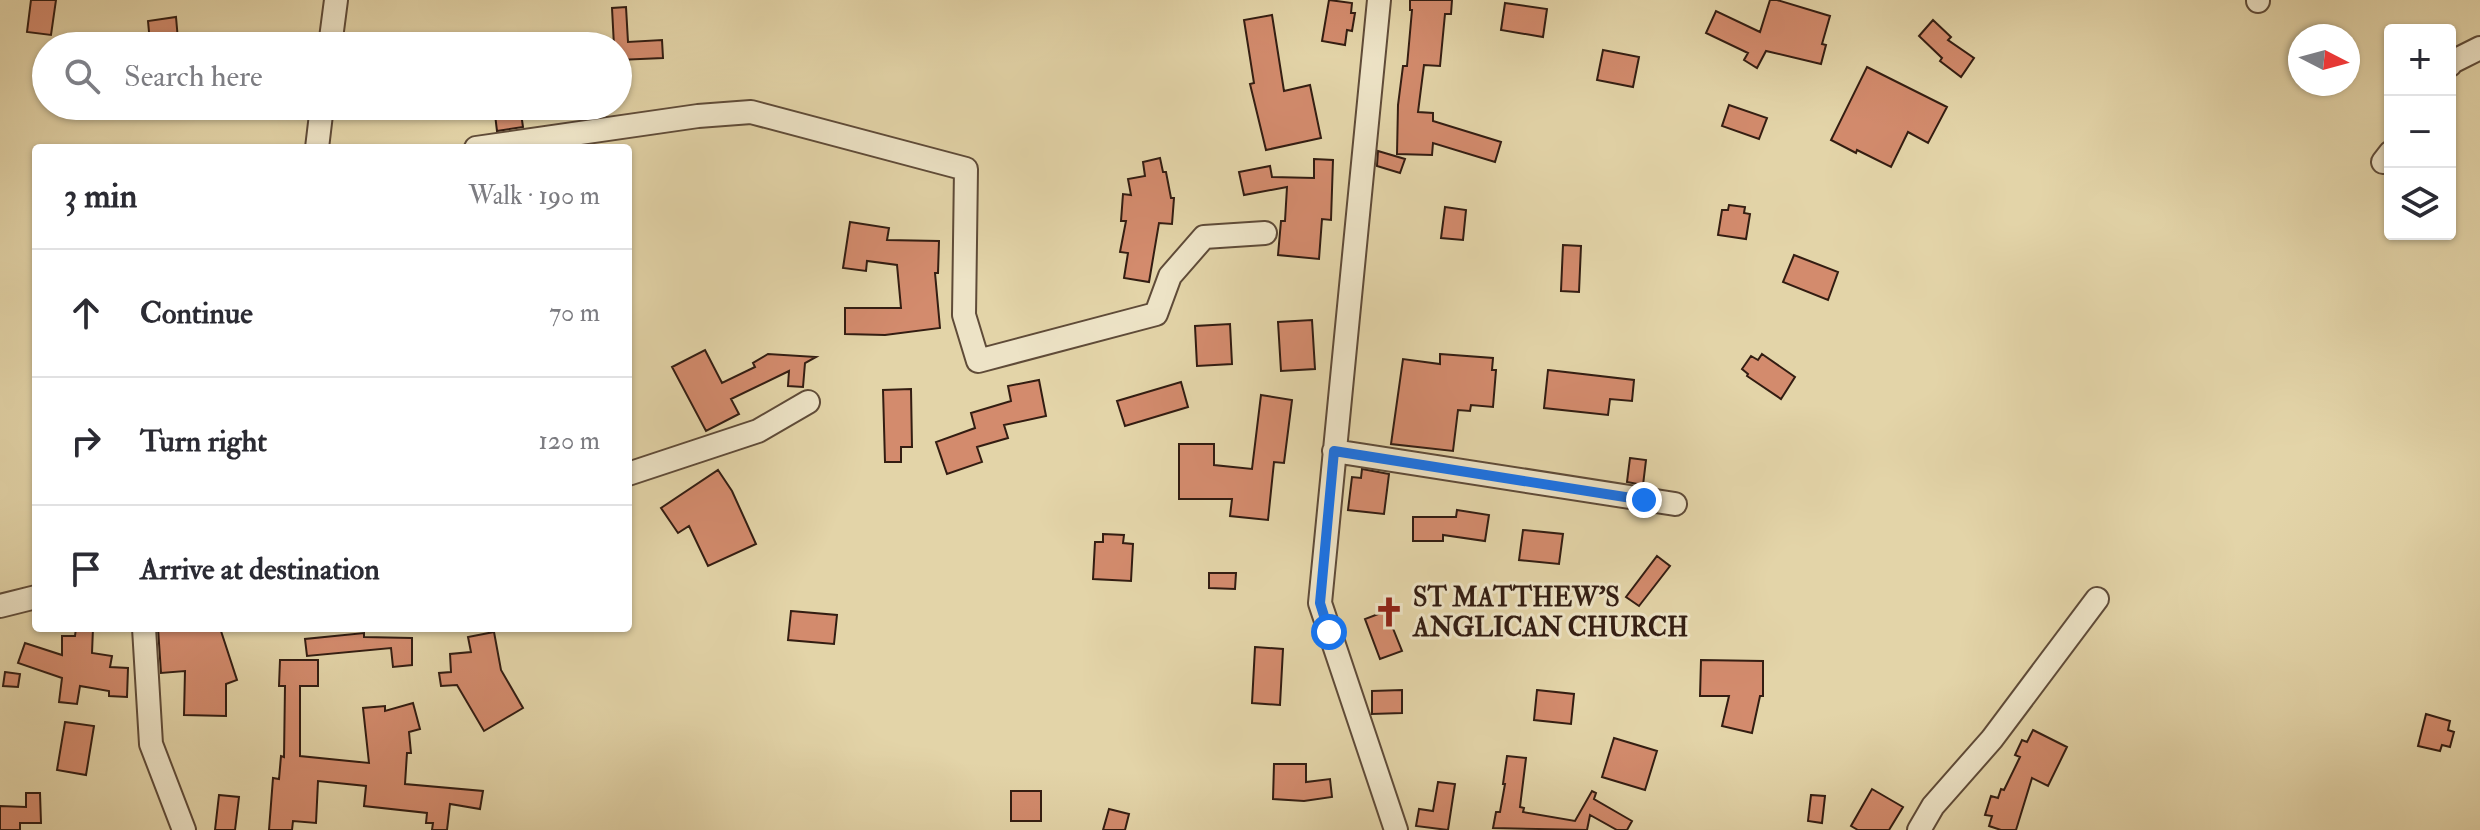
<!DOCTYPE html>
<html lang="en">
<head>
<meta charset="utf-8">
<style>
	body { margin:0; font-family:"IM FELL Double Pica",serif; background:#f2f2f3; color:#2b2b33 }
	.controls { position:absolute; right:24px; top:24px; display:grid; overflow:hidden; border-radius:8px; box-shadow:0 2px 6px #0004 }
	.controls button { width:72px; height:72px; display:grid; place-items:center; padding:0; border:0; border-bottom:2px solid #e1e1e2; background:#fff; color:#2b2b33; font:40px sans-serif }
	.compass { position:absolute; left:2288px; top:24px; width:72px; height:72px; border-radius:50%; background:#fff; box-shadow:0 2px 6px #0004; rotate:96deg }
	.stop { position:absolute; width:24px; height:24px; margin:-18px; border:6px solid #1a73e8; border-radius:50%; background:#fff }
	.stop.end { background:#1a73e8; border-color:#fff; box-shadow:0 2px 8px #0008 }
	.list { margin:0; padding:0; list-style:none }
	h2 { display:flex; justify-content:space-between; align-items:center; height:104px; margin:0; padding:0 32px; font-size:34px }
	h2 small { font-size:26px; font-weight:400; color:#7c7c81 }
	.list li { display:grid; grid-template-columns:52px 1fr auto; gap:24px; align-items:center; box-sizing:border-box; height:128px; padding:0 32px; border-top:2px solid #e1e1e2 }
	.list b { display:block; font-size:30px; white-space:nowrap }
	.list em { font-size:26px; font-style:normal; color:#7c7c81 }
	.icon { flex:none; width:44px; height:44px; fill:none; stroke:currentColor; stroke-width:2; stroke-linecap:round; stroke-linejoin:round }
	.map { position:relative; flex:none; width:2480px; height:830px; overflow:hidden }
	.search { position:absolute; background:#fff; box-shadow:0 2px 6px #0004; left:32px; top:32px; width:600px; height:88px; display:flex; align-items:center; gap:20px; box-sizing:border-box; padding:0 28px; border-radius:44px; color:#7c7c81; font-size:30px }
	.panel { position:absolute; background:#fff; box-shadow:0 2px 6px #0004; left:32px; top:144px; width:600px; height:488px; border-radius:8px }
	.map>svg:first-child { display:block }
</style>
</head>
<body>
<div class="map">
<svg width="2480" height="830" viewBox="0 0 2480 830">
	<rect width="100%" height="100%" fill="#e3d4a8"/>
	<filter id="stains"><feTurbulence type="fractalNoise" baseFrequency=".0025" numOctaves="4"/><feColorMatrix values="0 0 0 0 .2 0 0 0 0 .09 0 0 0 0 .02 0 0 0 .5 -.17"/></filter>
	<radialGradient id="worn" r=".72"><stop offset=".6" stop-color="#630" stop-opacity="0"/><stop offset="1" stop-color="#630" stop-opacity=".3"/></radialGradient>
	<path fill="#d38b6d" stroke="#331d12" stroke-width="2" d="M 31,0 L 56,0 L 51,35 L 27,32 Z
		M 1329,0 L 1352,3 L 1351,13 L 1355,13 L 1352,31 L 1347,30 L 1345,45 L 1322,41 Z
		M 1410,0 L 1452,0 L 1451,14 L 1445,14 L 1440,66 L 1424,65 L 1418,112 L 1433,113 L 1433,121 L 1501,142 L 1495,162 L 1433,143 L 1432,155 L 1397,154 L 1398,105 L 1403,66 L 1407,66 L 1412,10 L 1410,10 Z
		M 1770,0 L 1777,0 L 1830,16 L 1822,44 L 1826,45 L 1821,64 L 1766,51 L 1757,68 L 1744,60 L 1748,53 L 1706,33 L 1716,11 L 1760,32 Z
		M 1505,3 L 1547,9 L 1543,37 L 1501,30 Z
		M 626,7 L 628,42 L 662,40 L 663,58 L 618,60 L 618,46 L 614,46 L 612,8 Z
		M 1272,15 L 1284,91 L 1310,85 L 1321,138 L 1266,150 L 1250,84 L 1254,83 L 1244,20 Z
		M 176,17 L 178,40 L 150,43 L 148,21 Z
		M 1933,20 L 1951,37 L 1948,40 L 1974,58 L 1961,77 L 1940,61 L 1942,58 L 1919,36 Z
		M 1603,50 L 1639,57 L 1633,87 L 1597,80 Z
		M 1867,67 L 1947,107 L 1928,143 L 1908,132 L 1891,167 L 1857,150 L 1856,153 L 1831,140 Z
		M 1729,105 L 1767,118 L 1759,139 L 1722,126 Z
		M 494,106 L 520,106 L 523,127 L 497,131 Z
		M 1378,151 L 1405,159 L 1400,173 L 1377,166 Z
		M 1160,158 L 1163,172 L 1166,172 L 1171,198 L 1174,198 L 1172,224 L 1159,223 L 1149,282 L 1124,278 L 1128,253 L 1120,252 L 1126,221 L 1121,221 L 1123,194 L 1131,195 L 1128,179 L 1145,176 L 1143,162 Z
		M 1314,159 L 1333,160 L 1331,220 L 1322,219 L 1319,259 L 1278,255 L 1281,221 L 1285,221 L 1287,187 L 1244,195 L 1239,172 L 1270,166 L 1272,177 L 1314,178 Z
		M 1729,205 L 1745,207 L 1744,213 L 1750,214 L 1746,239 L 1718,235 L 1722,210 L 1728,210 Z
		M 1445,207 L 1466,210 L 1463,240 L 1441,238 Z
		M 850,222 L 889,228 L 887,240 L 939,241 L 938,273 L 935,273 L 940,328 L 885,335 L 845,334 L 845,308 L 901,308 L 897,265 L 867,261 L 866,271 L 843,268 Z
		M 1563,245 L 1581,246 L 1579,292 L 1561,291 Z
		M 1794,255 L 1838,272 L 1828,300 L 1783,282 Z
		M 1312,320 L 1315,369 L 1281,371 L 1278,322 Z
		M 1230,324 L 1232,364 L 1197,366 L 1195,326 Z
		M 705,350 L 722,383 L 755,367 L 753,363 L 768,354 L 816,357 L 805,363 L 803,387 L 788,386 L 789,371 L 731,399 L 739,414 L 706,431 L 672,367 Z
		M 1440,354 L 1493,358 L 1492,370 L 1496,370 L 1493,407 L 1471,405 L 1470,411 L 1458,410 L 1453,451 L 1391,444 L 1403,359 L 1440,364 Z
		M 1762,354 L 1795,377 L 1781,399 L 1747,376 L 1748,374 L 1742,369 L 1751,356 L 1758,360 Z
		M 1548,370 L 1634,380 L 1632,401 L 1610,399 L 1608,415 L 1544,408 Z
		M 1039,380 L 1046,416 L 1004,425 L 1008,438 L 977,447 L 982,462 L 947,474 L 936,442 L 975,428 L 971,413 L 1011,401 L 1008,386 Z
		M 1181,382 L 1188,407 L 1125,426 L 1117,401 Z
		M 911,389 L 912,447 L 901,447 L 901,462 L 885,462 L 883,390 Z
		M 1261,395 L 1292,400 L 1284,463 L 1274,462 L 1268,520 L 1230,516 L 1232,499 L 1179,499 L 1179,444 L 1214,444 L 1214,465 L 1252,469 Z
		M 1630,458 L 1646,460 L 1643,485 L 1627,482 Z
		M 1362,469 L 1389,474 L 1384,514 L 1348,510 L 1352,477 L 1361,478 Z
		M 718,470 L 732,491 L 756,544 L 708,566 L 689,526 L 678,533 L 661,508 Z
		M 1457,510 L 1489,515 L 1485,541 L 1443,535 L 1443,541 L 1413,541 L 1413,517 L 1456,517 Z
		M 1523,530 L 1563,534 L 1559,564 L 1519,560 Z
		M 1103,534 L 1124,535 L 1123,543 L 1133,544 L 1131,581 L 1093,579 L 1095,542 L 1103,542 Z
		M 1657,556 L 1670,566 L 1639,606 L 1626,597 Z
		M 1209,573 L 1236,573 L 1235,589 L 1209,588 Z
		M 791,611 L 837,615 L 834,644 L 788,640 Z
		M 1386,611 L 1402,651 L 1380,659 L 1365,619 Z
		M 76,628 L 93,628 L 92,653 L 112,656 L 110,667 L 128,668 L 127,697 L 109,696 L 109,691 L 80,686 L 77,704 L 59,702 L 62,678 L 18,663 L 25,643 L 62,655 L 62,636 L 75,636 Z
		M 158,628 L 220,628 L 237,680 L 226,684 L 226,716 L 184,715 L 185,671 L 161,673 Z
		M 494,632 L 501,670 L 523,708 L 484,731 L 457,685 L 441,686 L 439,673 L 451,672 L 450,654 L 471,652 L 468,637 Z
		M 364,633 L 364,637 L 412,638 L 412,665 L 393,667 L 391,648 L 307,656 L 305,639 Z
		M 1255,647 L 1283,649 L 1280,705 L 1252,703 Z
		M 280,660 L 318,660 L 318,686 L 300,686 L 300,756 L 369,763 L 363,708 L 385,706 L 385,711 L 413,703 L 420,729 L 409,732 L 411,753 L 407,753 L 405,784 L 483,791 L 480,809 L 450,804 L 447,830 L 432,830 L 433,823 L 426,823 L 427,813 L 364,806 L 366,786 L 318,781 L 316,823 L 293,821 L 292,830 L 269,830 L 273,778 L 279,779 L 281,756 L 284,757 L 285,686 L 279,686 Z
		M 1701,660 L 1763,661 L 1763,696 L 1760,696 L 1752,733 L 1722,726 L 1729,696 L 1700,696 Z
		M 5,672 L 20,674 L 18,687 L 3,686 Z
		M 1402,690 L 1402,713 L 1372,714 L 1372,691 Z
		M 1537,690 L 1574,694 L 1571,724 L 1534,720 Z
		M 2426,714 L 2450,721 L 2448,730 L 2454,732 L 2450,747 L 2442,745 L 2440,751 L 2418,746 Z
		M 65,722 L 94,726 L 86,775 L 57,770 Z
		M 2033,730 L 2067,747 L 2048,786 L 2032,778 L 2016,830 L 2001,830 L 1989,826 L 1992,816 L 1985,815 L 1991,796 L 1998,798 L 2001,789 L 2004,790 L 2020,757 L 2015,755 L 2022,740 L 2027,742 Z
		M 1614,738 L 1657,751 L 1645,790 L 1602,777 Z
		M 1507,756 L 1526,758 L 1520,807 L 1524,808 L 1523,812 L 1575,821 L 1592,791 L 1596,793 L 1594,799 L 1632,821 L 1627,830 L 1617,830 L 1590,815 L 1587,830 L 1493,828 L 1496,812 L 1500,812 L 1505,784 L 1503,784 Z
		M 1274,764 L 1306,764 L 1306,782 L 1330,779 L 1332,797 L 1304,801 L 1273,799 Z
		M 1438,782 L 1455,784 L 1448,830 L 1416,826 L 1419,809 L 1433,811 Z
		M 1872,789 L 1903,807 L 1889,830 L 1858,830 L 1851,826 Z
		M 1011,791 L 1041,791 L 1041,821 L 1011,821 Z
		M 26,793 L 40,793 L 41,823 L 20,823 L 20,830 L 0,830 L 0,806 L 26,807 Z
		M 219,795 L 239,797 L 235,830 L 215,830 Z
		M 1811,795 L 1825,796 L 1822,823 L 1808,821 Z
		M 1109,809 L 1129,814 L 1125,830 L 1103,830 Z"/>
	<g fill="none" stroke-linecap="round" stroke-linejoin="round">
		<g stroke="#5f4b38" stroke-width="26">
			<path id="minor" d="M 1379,0 L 1320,603 L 1396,830
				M 2258,1 L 2258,0
				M 330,46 L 336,0
				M 2450,65 L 2452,62 L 2480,48
				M 317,148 L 322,106
				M 476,148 L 698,116 L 751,112 L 966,169 L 964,315 L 978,361 L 1156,314 L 1170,276 L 1204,237 L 1265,233
				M 2383,162 L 2390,153
				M 1334,451 L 1675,504
				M 628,474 L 758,431 L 808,402
				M 0,606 L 36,597
				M 144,628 L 151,744 L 184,830
				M 1919,830 L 1933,806 L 1992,739 L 2097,599"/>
		</g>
		<use href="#minor" stroke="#ede3c6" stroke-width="22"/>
	</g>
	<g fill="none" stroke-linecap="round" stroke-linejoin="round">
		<path stroke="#1a73e8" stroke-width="10" d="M 1329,632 L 1320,603 L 1334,451 L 1644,500"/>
	</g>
	<defs>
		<g id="church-bare" transform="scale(2.4)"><path d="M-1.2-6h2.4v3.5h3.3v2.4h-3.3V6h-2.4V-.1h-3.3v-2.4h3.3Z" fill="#8f2418" stroke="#ede3c6" stroke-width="2.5" paint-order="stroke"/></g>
	</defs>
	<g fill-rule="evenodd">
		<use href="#church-bare" x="1389" y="612"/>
	</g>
	<g text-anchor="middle" stroke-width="6" stroke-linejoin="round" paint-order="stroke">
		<g font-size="26" font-weight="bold" fill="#331d12" stroke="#ede3c6" text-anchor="start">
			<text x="1413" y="606">ST MATTHEW'S<tspan x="1413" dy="30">ANGLICAN CHURCH</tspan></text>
		</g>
	</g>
	<rect width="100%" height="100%" filter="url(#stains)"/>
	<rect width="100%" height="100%" fill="url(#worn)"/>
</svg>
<div class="controls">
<button>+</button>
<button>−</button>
<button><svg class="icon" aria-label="layers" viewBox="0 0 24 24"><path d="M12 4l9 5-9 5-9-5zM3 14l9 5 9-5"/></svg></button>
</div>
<svg class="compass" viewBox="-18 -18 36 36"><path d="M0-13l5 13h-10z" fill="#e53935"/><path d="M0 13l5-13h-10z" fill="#7c7c81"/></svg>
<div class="stop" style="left:1329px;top:632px"></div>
<div class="stop end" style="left:1644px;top:500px"></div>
<div class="search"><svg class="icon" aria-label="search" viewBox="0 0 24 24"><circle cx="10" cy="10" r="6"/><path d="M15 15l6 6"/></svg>Search here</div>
<section class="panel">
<h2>3 min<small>Walk · 190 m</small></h2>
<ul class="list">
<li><svg class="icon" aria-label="ahead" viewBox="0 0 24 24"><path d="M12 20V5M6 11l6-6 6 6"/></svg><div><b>Continue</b></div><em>70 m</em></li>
<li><svg class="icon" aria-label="right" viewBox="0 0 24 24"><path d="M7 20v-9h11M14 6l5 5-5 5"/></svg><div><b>Turn right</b></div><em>120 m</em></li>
<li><svg class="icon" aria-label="arrive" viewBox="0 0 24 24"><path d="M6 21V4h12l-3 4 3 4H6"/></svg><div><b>Arrive at destination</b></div></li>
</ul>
</section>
</div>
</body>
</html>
